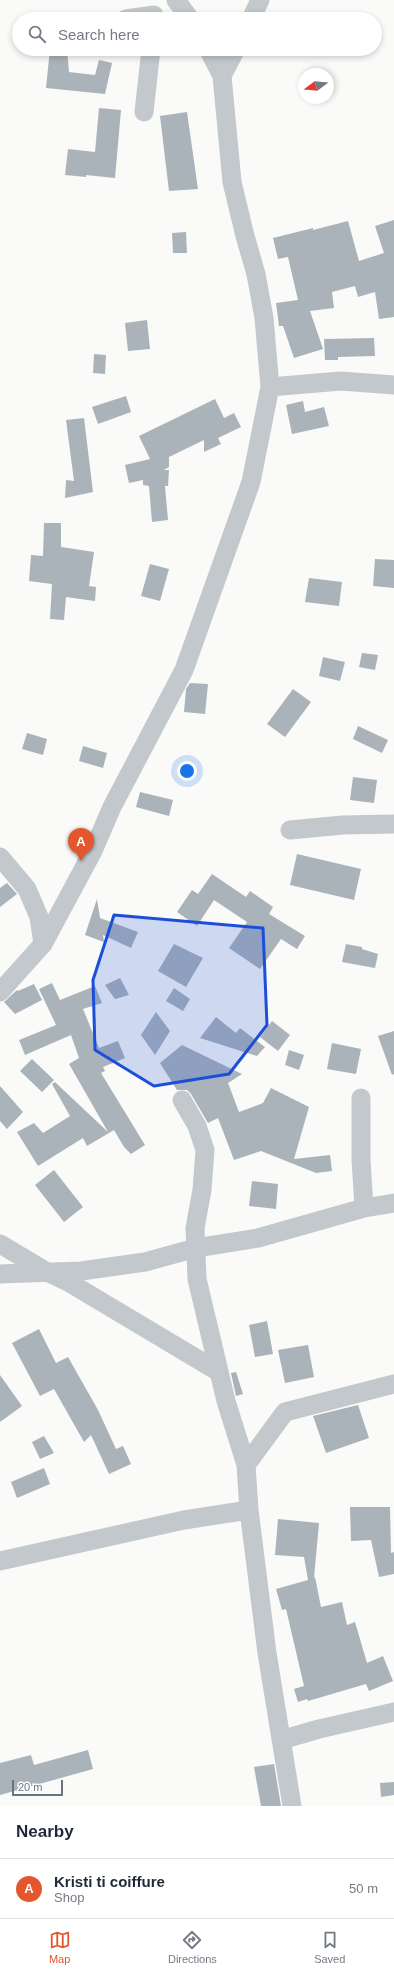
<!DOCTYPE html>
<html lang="en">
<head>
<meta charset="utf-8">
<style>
	body { margin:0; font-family:Arial,sans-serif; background:#f2f2f3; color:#1f2937 }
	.compass { position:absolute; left:298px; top:68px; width:36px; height:36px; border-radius:50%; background:#fff; box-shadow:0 2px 6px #0003; rotate:254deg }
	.scale { position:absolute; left:12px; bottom:10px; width:51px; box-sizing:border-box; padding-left:4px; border:2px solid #657683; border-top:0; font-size:11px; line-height:14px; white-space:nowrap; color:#657683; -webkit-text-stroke:3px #fff; paint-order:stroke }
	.you { position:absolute; left:187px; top:771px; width:14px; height:14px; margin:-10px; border:3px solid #fff; border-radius:50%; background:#1a73e8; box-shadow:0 0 0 6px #1a73e833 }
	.badge { display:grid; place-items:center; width:26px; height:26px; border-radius:50%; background:#e4572e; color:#fff; font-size:13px; font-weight:700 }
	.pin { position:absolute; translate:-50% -33px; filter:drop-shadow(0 1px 2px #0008) }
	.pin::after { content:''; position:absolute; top:21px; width:14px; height:12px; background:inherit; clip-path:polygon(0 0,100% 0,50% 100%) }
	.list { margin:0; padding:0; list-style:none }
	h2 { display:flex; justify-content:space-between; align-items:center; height:52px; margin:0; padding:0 16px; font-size:17px }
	h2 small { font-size:13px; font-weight:400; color:#747a83 }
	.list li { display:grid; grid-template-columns:26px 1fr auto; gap:12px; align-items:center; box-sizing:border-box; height:60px; padding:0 16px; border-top:1px solid #e0e1e3 }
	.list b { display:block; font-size:15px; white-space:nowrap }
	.list p { margin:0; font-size:13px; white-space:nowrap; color:#747a83 }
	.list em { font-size:13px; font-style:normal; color:#747a83 }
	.icon { flex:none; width:22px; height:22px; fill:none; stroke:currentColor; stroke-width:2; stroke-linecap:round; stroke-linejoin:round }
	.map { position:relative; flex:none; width:394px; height:1806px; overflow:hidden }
	.search { position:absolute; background:#fff; box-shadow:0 2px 6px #0003; left:12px; right:12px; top:12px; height:44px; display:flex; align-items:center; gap:10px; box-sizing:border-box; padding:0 14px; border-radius:22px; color:#747a83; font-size:15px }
	.sheet { height:112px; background:#fff }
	nav { display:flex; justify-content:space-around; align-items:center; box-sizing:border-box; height:56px; border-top:1px solid #e0e1e3; background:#fff; font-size:11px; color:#747a83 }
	nav a { display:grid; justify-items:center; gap:2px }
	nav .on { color:#e4572e }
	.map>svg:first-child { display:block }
</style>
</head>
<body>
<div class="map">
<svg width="394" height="1806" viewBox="0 0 394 1806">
	<rect width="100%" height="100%" fill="#fafaf8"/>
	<path fill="#aab3b9" d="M 50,49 L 67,49 L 69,72 L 95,75 L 99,60 L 112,63 L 105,94 L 46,88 Z
		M 99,108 L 121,110 L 115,178 L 86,175 L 86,177 L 65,175 L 68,149 L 95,152 Z
		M 187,112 L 198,189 L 169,191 L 160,116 Z
		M 394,220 L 394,317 L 379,319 L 375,292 L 358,297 L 355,286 L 332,292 L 334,308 L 310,311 L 323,349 L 294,358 L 283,326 L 279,326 L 276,303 L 298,300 L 288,257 L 278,259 L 273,238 L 313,228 L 313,230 L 348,221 L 359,261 L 384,253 L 375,226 Z
		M 186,232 L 187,253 L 173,253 L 172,233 Z
		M 147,320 L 150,349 L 128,351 L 125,323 Z
		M 374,338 L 375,356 L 338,357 L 338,360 L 325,360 L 324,339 Z
		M 94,354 L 106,355 L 105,374 L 93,373 Z
		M 126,396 L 131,412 L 98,424 L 92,407 Z
		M 215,399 L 224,418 L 234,413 L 241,427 L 218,438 L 221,444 L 204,452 L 204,440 L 169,457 L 169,467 L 164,470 L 169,470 L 168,486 L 165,486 L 168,520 L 152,522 L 149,486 L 143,485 L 143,480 L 129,483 L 125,465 L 150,459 L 139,436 Z
		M 303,401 L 305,412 L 324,407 L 329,426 L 292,434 L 286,405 Z
		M 84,418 L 93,492 L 65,498 L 66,480 L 74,481 L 66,420 Z
		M 44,523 L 61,523 L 61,547 L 94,552 L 89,586 L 96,587 L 95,601 L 66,597 L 64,620 L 50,619 L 52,584 L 29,581 L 31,555 L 43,556 Z
		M 375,559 L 394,560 L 394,588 L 373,586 Z
		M 150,564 L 169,569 L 160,601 L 141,596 Z
		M 309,578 L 342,582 L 339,606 L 305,602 Z
		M 362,653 L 378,655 L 375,670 L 359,667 Z
		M 323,657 L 345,662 L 340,681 L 319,676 Z
		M 190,683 L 208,684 L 205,714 L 184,712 L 186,689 Z
		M 293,689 L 311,702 L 285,737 L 267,724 Z
		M 358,726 L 388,740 L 382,753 L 353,739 Z
		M 27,733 L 47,739 L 43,755 L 22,749 Z
		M 83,746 L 107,753 L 103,768 L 79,761 Z
		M 353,777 L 377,780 L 374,803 L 350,800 Z
		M 140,792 L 173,800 L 169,816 L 136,807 Z
		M 297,854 L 361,869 L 354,900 L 290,885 Z
		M 212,874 L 246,897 L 250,891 L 273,907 L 269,914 L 305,936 L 297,949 L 281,939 L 260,969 L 229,948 L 247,922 L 214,900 L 197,926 L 177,912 L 192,890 L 198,894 Z
		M 7,883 L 17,894 L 0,907 L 0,888 Z
		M 97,899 L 100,918 L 138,932 L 131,948 L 103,935 L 104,942 L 85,935 Z
		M 174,944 L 203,958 L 186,987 L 158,971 Z
		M 346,944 L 362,947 L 362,949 L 378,954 L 375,968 L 342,962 Z
		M 120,978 L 129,995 L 115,999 L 105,985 Z
		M 52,983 L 60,1000 L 95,986 L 102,1003 L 83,1009 L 99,1048 L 118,1041 L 125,1058 L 103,1067 L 105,1071 L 101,1073 L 145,1145 L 131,1154 L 124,1147 L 114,1130 L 87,1146 L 83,1138 L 38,1166 L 17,1132 L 34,1123 L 43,1133 L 70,1116 L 52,1084 L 55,1082 L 108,1132 L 69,1064 L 79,1058 L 71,1035 L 25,1055 L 19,1040 L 56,1025 L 39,989 Z
		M 34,984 L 42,1000 L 15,1014 L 4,1002 L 17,990 L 18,991 Z
		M 174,988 L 190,999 L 183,1011 L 166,1001 Z
		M 156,1012 L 170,1031 L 155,1055 L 141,1035 Z
		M 216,1017 L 236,1033 L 240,1028 L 265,1047 L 257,1056 L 200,1038 Z
		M 272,1021 L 290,1035 L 278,1051 L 260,1037 Z
		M 394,1031 L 394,1074 L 392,1075 L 378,1036 Z
		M 332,1043 L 361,1049 L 356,1074 L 327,1069 Z
		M 182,1045 L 242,1074 L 228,1083 L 239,1112 L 263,1103 L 271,1088 L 309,1107 L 294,1159 L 330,1155 L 332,1171 L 316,1173 L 261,1151 L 234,1160 L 218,1118 L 208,1123 L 191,1094 L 187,1090 L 177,1090 L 160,1063 Z
		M 289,1050 L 304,1055 L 299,1070 L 285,1065 Z
		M 32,1059 L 54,1080 L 42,1092 L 20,1071 Z
		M 0,1086 L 23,1112 L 7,1129 L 0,1121 Z
		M 54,1170 L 83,1207 L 64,1222 L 35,1185 Z
		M 252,1181 L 278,1184 L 276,1209 L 249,1206 Z
		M 267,1321 L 273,1354 L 255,1357 L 249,1325 Z
		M 39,1329 L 56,1363 L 68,1357 L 98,1410 L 116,1449 L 123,1446 L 131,1464 L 109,1474 L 91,1435 L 84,1442 L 54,1389 L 40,1396 L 12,1343 Z
		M 308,1345 L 314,1377 L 285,1383 L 278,1350 Z
		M 236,1372 L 243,1394 L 236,1396 L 231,1373 Z
		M 0,1375 L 22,1406 L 0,1422 Z
		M 358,1405 L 369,1438 L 326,1453 L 313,1416 Z
		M 44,1436 L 54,1453 L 40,1459 L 32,1442 Z
		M 44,1468 L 50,1484 L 17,1498 L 11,1482 Z
		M 350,1507 L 390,1507 L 391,1553 L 394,1552 L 394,1574 L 379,1577 L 371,1540 L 351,1541 Z
		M 278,1519 L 319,1523 L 314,1578 L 315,1577 L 321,1607 L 342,1602 L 347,1625 L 355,1622 L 367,1663 L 383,1656 L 393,1681 L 369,1691 L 366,1684 L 308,1701 L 307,1699 L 298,1702 L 294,1689 L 304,1686 L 286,1609 L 282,1610 L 276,1589 L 308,1580 L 304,1557 L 275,1555 Z
		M 88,1750 L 93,1769 L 0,1795 L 0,1763 L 31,1755 L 34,1765 Z
		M 274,1764 L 281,1806 L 261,1806 L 254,1767 Z
		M 394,1782 L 394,1795 L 381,1797 L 380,1783 Z"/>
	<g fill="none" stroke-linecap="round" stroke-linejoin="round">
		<path stroke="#c3c8cc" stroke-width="19" d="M 176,0 L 190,19
			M 126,19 L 154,15
			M 251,19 L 260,0
			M 222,76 L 236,49
			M 144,112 L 151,49
			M 270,387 L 341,381 L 394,385
			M 290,830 L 343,825 L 394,824
			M 0,857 L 27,889 L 39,917 L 43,944
			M 0,992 L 43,944 L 93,851 L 112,807 L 184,670 L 251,482 L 270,387 L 264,318 L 256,274 L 245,236 L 232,182 L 222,76 L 208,49
			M 361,1098 L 361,1159 L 364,1208
			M 182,1100 L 197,1126 L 205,1150 L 202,1190 L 195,1228 L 197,1279 L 226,1401 L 246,1465 L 249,1510 L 267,1653 L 292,1806
			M 0,1244 L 47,1272 L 70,1283 L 219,1372
			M 0,1274 L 81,1271 L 145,1262 L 196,1248 L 258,1238 L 364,1208 L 394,1203
			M 246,1465 L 285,1412 L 394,1384
			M 0,1561 L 184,1520 L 249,1510
			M 281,1740 L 319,1729 L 394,1712"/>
	</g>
	<path fill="#1d4ed8" fill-opacity="0.2" stroke="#1d4ed8" stroke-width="3" stroke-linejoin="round" d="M 114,915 L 263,928 L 267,1025 L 229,1074 L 154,1086 L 95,1050 L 93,980 Z"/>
</svg>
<svg class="compass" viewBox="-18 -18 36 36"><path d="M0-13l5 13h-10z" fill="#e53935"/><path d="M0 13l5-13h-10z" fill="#747a83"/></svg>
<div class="scale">20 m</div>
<div class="you"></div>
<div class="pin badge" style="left:81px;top:861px">A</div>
<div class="search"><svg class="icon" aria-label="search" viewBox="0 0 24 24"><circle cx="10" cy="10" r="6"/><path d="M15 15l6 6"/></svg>Search here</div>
</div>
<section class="sheet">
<h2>Nearby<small></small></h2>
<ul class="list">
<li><span class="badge">A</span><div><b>Kristi ti coiffure</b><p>Shop</p></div><em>50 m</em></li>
</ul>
</section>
<nav>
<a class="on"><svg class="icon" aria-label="map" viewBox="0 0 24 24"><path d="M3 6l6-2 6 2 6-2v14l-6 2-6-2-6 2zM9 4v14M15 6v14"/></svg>Map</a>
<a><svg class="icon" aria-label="directions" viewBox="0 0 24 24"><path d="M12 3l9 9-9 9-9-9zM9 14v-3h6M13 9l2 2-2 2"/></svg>Directions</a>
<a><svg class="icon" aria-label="saved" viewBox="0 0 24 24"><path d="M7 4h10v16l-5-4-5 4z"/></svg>Saved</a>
</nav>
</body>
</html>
